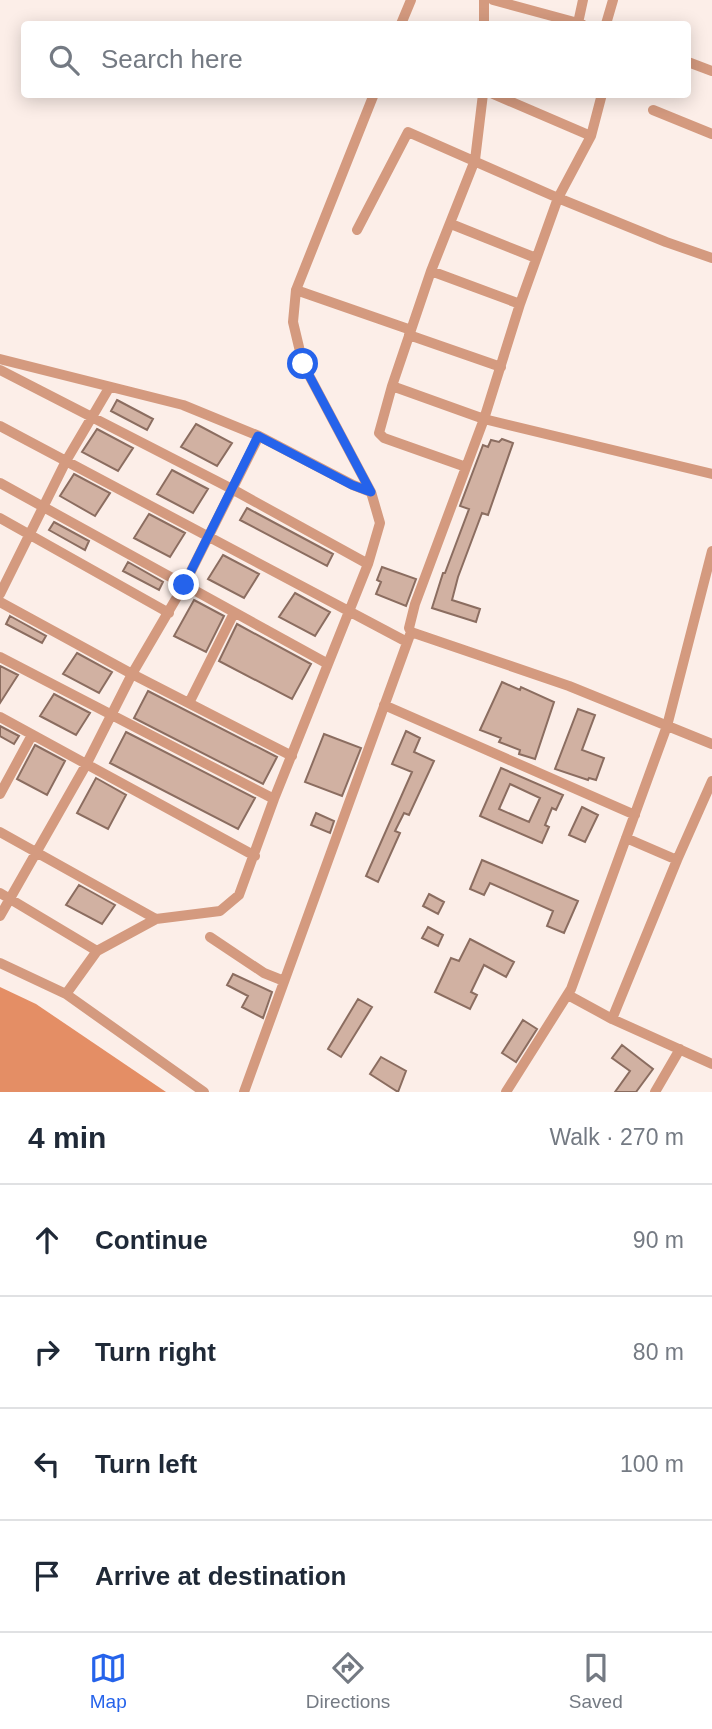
<!DOCTYPE html>
<html lang="en">
<head>
<meta charset="utf-8">
<style>
	body { margin:0; font-family:Arial,sans-serif; background:#f2f2f3; color:#1f2937 }
	.stop { position:absolute; width:21px; height:21px; margin:-16px; border:5px solid #2563eb; border-radius:50%; background:#fff }
	.stop.end { background:#2563eb; border-color:#fff; box-shadow:0 2px 7px #0008 }
	.list { margin:0; padding:0; list-style:none }
	h2 { display:flex; justify-content:space-between; align-items:center; height:91px; margin:0; padding:0 28px; font-size:30px }
	h2 small { font-size:23px; font-weight:400; color:#747a83 }
	.list li { display:grid; grid-template-columns:46px 1fr auto; gap:21px; align-items:center; box-sizing:border-box; height:112px; padding:0 28px; border-top:2px solid #e0e1e3 }
	.list b { display:block; font-size:26px; white-space:nowrap }
	.list em { font-size:23px; font-style:normal; color:#747a83 }
	.icon { flex:none; width:38px; height:38px; fill:none; stroke:currentColor; stroke-width:2; stroke-linecap:round; stroke-linejoin:round }
	.map { position:relative; flex:none; width:712px; height:1092px; overflow:hidden }
	.search { position:absolute; background:#fff; box-shadow:0 4px 18px #0003; left:21px; right:21px; top:21px; height:77px; display:flex; align-items:center; gap:18px; box-sizing:border-box; padding:0 24px; border-radius:7px; color:#747a83; font-size:26px }
	.sheet { height:539px; background:#fff }
	nav { display:flex; justify-content:space-around; align-items:center; box-sizing:border-box; height:98px; border-top:2px solid #e0e1e3; background:#fff; font-size:19px; color:#747a83 }
	nav a { display:grid; justify-items:center; gap:4px }
	nav .on { color:#2563eb }
	.map>svg:first-child { display:block }
</style>
</head>
<body>
<div class="map">
<svg width="712" height="1092" viewBox="0 0 712 1092">
	<rect width="100%" height="100%" fill="#fceee8"/>
	<path fill="#e48e65" d="M 0,987 L 36,1004 L 166,1092 L 0,1092 Z"/>
	<path fill="#d1b1a2" stroke="#8b6d60" stroke-width="2" fill-rule="evenodd" d="M 117,400 L 153,419 L 147,430 L 111,411 Z
		M 196,424 L 232,443 L 217,466 L 181,447 Z
		M 97,429 L 133,448 L 118,471 L 82,452 Z
		M 502,439 L 513,443 L 488,515 L 482,513 L 458,577 L 452,600 L 480,609 L 476,622 L 432,608 L 443,573 L 445,573 L 469,509 L 460,506 L 483,445 L 488,447 L 491,440 L 499,442 Z
		M 172,470 L 208,489 L 193,513 L 157,494 Z
		M 74,474 L 110,493 L 95,516 L 60,496 Z
		M 247,508 L 333,554 L 327,566 L 240,520 Z
		M 149,514 L 185,533 L 170,557 L 134,538 Z
		M 54,522 L 89,541 L 85,550 L 49,530 Z
		M 223,555 L 259,574 L 244,598 L 208,579 Z
		M 128,562 L 163,582 L 159,590 L 123,571 Z
		M 382,567 L 416,579 L 406,606 L 376,594 L 381,582 L 377,580 Z
		M 295,593 L 330,612 L 315,636 L 279,617 Z
		M 194,600 L 224,616 L 206,652 L 174,636 Z
		M 10,616 L 46,636 L 42,643 L 6,624 Z
		M 237,624 L 311,664 L 292,699 L 219,661 Z
		M 77,653 L 112,672 L 99,693 L 63,674 Z
		M 0,666 L 18,675 L 0,703 Z
		M 502,682 L 520,690 L 521,687 L 554,702 L 535,759 L 519,754 L 520,750 L 499,742 L 501,738 L 480,730 Z
		M 148,691 L 277,757 L 263,784 L 134,718 Z
		M 54,694 L 90,713 L 76,735 L 40,716 Z
		M 578,709 L 595,715 L 582,750 L 604,758 L 596,780 L 589,778 L 588,780 L 555,769 Z
		M 0,726 L 19,736 L 14,744 L 0,736 Z
		M 406,731 L 420,738 L 414,752 L 434,761 L 409,815 L 404,813 L 395,831 L 400,833 L 378,882 L 366,876 L 412,772 L 392,764 Z
		M 126,732 L 255,798 L 238,829 L 110,763 Z
		M 324,734 L 361,748 L 342,796 L 305,782 Z
		M 35,745 L 65,761 L 47,795 L 17,779 Z
		M 501,768 L 563,795 L 556,810 L 552,808 L 545,825 L 549,827 L 542,843 L 480,816 ZM 510,784 L 540,798 L 529,822 L 499,809 Z
		M 96,778 L 126,795 L 108,829 L 77,813 Z
		M 582,807 L 598,815 L 585,842 L 569,835 Z
		M 316,813 L 334,821 L 330,833 L 311,825 Z
		M 482,860 L 578,901 L 564,933 L 547,926 L 553,911 L 490,883 L 484,895 L 470,889 Z
		M 79,885 L 115,905 L 102,924 L 66,905 Z
		M 429,894 L 444,902 L 438,914 L 423,906 Z
		M 428,927 L 443,935 L 438,946 L 422,938 Z
		M 470,939 L 514,962 L 506,977 L 484,965 L 471,992 L 477,995 L 470,1009 L 435,992 L 451,958 L 459,961 Z
		M 233,974 L 272,992 L 263,1018 L 242,1007 L 248,996 L 227,985 Z
		M 358,999 L 372,1007 L 341,1057 L 328,1049 Z
		M 523,1020 L 537,1029 L 516,1062 L 502,1053 Z
		M 622,1045 L 653,1069 L 636,1092 L 615,1092 L 630,1071 L 612,1058 Z
		M 381,1057 L 406,1071 L 398,1092 L 370,1074 Z"/>
	<g fill="none" stroke-linecap="round" stroke-linejoin="round">
		<path stroke="#d49a7f" stroke-width="10" d="M 493,0 L 578,23
			M 401,24 L 411,0
			M 484,24 L 484,0
			M 582,24 L 578,23 L 583,0
			M 606,24 L 613,0
			M 688,62 L 712,71
			M 493,94 L 591,136 L 602,94
			M 653,110 L 712,134
			M 451,224 L 536,258
			M 357,230 L 408,132 L 558,198 L 591,136
			M 712,258 L 666,242 L 558,198 L 520,304 L 484,419 L 712,474
			M 431,271 L 520,304
			M 296,290 L 411,330
			M 409,335 L 501,367
			M 0,359 L 183,405 L 259,436 L 353,485 L 371,492 L 380,523 L 368,564 L 274,799 L 239,895 L 220,911 L 156,919 L 97,951 L 0,893
			M 0,370 L 232,489 L 368,564
			M 392,386 L 379,433 L 384,438 L 466,467
			M 0,426 L 407,642
			M 0,483 L 328,664
			M 371,492 L 303,364 L 293,322 L 296,290 L 374,94
			M 0,518 L 169,613
			M 0,594 L 66,461 L 109,388
			M 0,602 L 132,674 L 292,756
			M 411,632 L 569,686 L 712,744
			M 0,657 L 274,799
			M 189,703 L 234,613
			M 384,705 L 635,815
			M 0,717 L 255,856
			M 0,794 L 32,735
			M 0,832 L 156,919
			M 626,838 L 677,860 L 712,781
			M 0,916 L 86,765 L 132,674 L 184,585 L 259,436
			M 210,937 L 264,973 L 284,981
			M 0,963 L 66,994 L 204,1092
			M 66,994 L 97,951
			M 568,995 L 612,1019 L 712,1064
			M 612,1019 L 677,860
			M 244,1092 L 411,632 L 409,628 L 415,604 L 484,419 L 392,386 L 431,271 L 475,160 L 483,94
			M 506,1092 L 571,989 L 667,726 L 712,551
			M 655,1092 L 680,1049"/>
	</g>
	<g fill="none" stroke-linecap="round" stroke-linejoin="round">
		<path stroke="#2563eb" stroke-width="9" d="M 184,585 L 258,436 L 352,485 L 371,492 L 303,364"/>
	</g>
</svg>
<div class="stop" style="left:303px;top:364px"></div>
<div class="stop end" style="left:184px;top:585px"></div>
<div class="search"><svg class="icon" aria-label="search" viewBox="0 0 24 24"><circle cx="10" cy="10" r="6"/><path d="M15 15l6 6"/></svg>Search here</div>
</div>
<section class="sheet">
<h2>4 min<small>Walk · 270 m</small></h2>
<ul class="list">
<li><svg class="icon" aria-label="ahead" viewBox="0 0 24 24"><path d="M12 20V5M6 11l6-6 6 6"/></svg><div><b>Continue</b></div><em>90 m</em></li>
<li><svg class="icon" aria-label="right" viewBox="0 0 24 24"><path d="M7 20v-9h11M14 6l5 5-5 5"/></svg><div><b>Turn right</b></div><em>80 m</em></li>
<li><svg class="icon" aria-label="left" viewBox="0 0 24 24"><path d="M17 20v-9H6M10 6l-5 5 5 5"/></svg><div><b>Turn left</b></div><em>100 m</em></li>
<li><svg class="icon" aria-label="arrive" viewBox="0 0 24 24"><path d="M6 21V4h12l-3 4 3 4H6"/></svg><div><b>Arrive at destination</b></div></li>
</ul>
</section>
<nav>
<a class="on"><svg class="icon" aria-label="map" viewBox="0 0 24 24"><path d="M3 6l6-2 6 2 6-2v14l-6 2-6-2-6 2zM9 4v14M15 6v14"/></svg>Map</a>
<a><svg class="icon" aria-label="directions" viewBox="0 0 24 24"><path d="M12 3l9 9-9 9-9-9zM9 14v-3h6M13 9l2 2-2 2"/></svg>Directions</a>
<a><svg class="icon" aria-label="saved" viewBox="0 0 24 24"><path d="M7 4h10v16l-5-4-5 4z"/></svg>Saved</a>
</nav>
</body>
</html>
